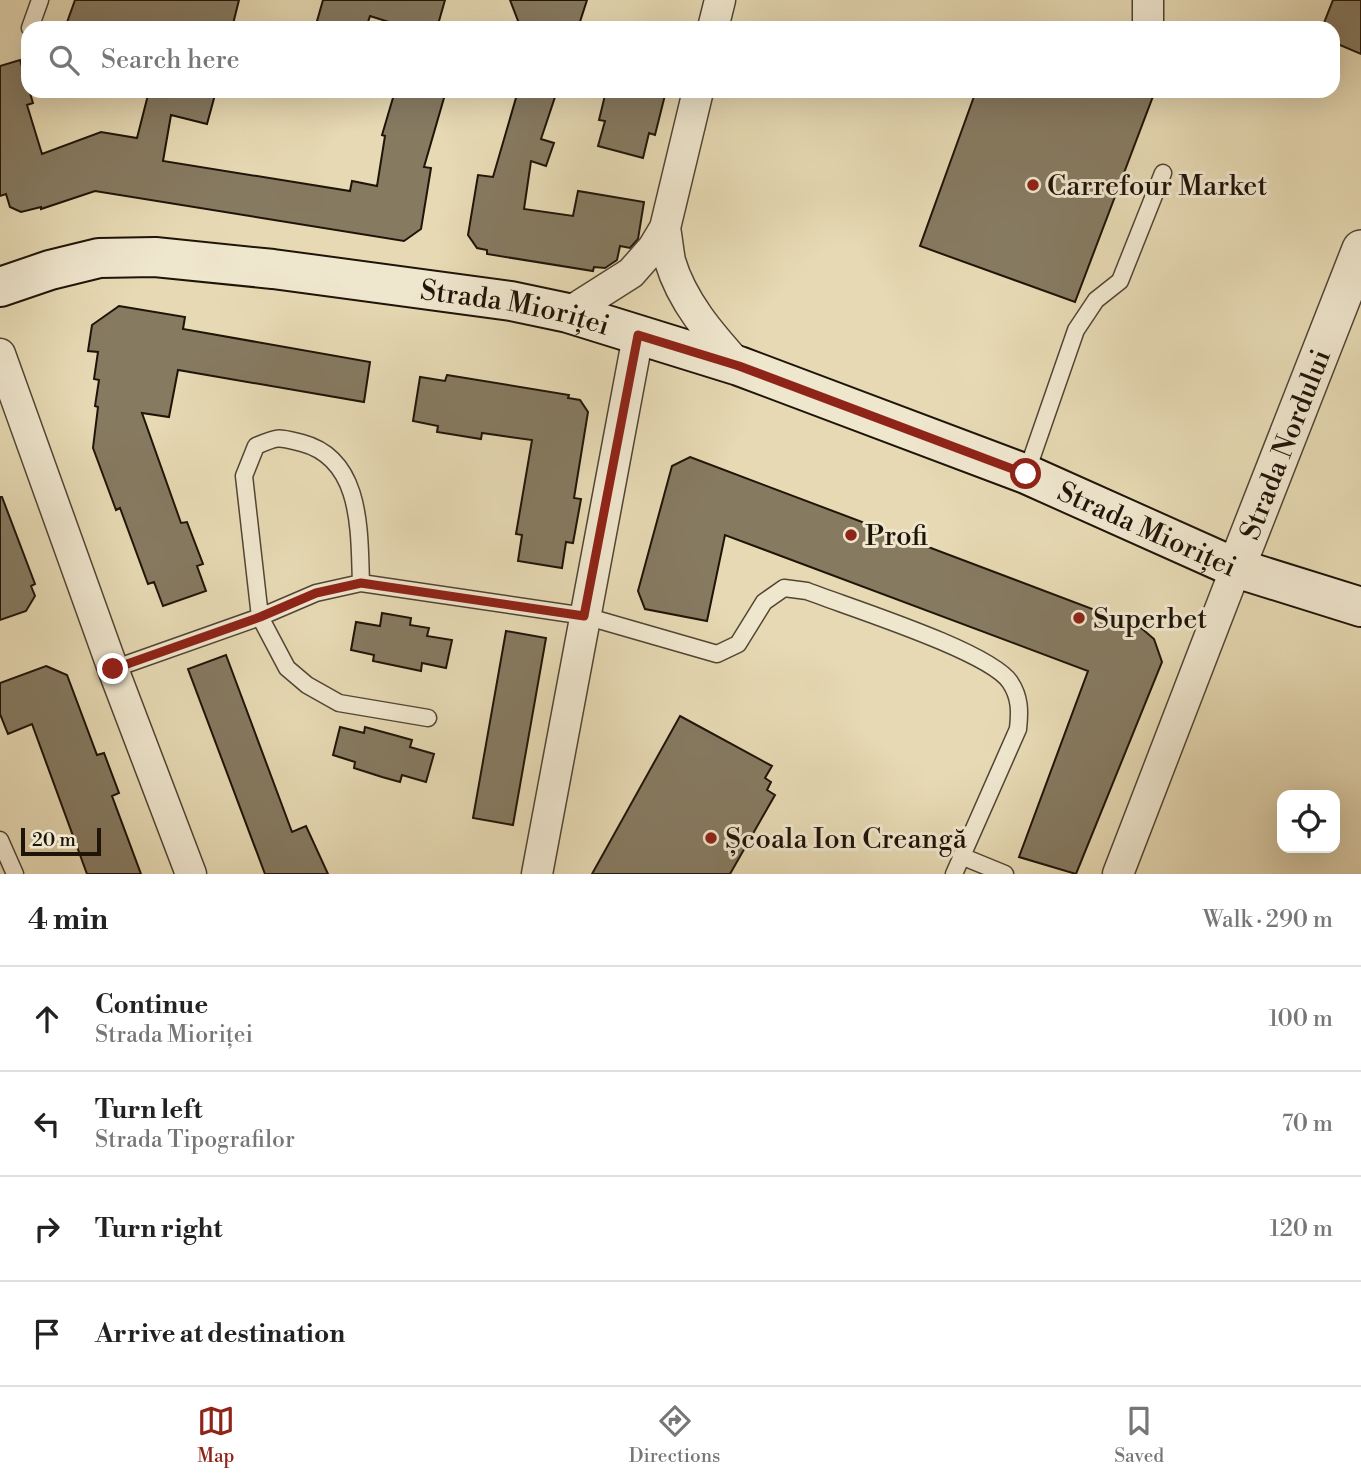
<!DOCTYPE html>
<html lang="en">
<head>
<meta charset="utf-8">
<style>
	body { margin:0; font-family:"Libre Bodoni",serif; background:#f6f6f6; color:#222 }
	.controls { position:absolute; right:21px; bottom:21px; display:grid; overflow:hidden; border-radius:14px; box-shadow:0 7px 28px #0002 }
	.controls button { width:63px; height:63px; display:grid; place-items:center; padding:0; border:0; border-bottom:2px solid #e0e0e0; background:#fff; color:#222; font:35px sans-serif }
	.scale { position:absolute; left:21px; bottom:18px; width:80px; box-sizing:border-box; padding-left:7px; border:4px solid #1f1408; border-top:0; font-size:19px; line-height:24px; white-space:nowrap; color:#1f1408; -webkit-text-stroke:5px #efe6ce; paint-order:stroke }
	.stop { position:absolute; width:21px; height:21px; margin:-16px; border:5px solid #8f2418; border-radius:50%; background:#fff }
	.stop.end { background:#8f2418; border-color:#fff; box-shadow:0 2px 7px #0008 }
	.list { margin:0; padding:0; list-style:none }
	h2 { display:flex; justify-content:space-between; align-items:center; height:91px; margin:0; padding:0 28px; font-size:30px }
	h2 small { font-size:23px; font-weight:400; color:#767676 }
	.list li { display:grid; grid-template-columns:46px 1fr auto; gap:21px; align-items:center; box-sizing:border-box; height:105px; padding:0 28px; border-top:2px solid #e0e0e0 }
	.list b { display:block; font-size:26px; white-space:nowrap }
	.list p { margin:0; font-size:23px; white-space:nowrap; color:#767676 }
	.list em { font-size:23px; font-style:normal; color:#767676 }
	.icon { flex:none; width:38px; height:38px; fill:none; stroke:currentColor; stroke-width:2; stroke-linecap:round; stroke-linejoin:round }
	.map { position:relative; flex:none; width:1361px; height:874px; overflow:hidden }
	.search { position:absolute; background:#fff; box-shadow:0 7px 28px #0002; left:21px; right:21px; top:21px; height:77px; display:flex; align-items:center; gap:18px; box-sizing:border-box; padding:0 24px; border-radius:21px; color:#767676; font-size:26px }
	.sheet { height:511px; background:#fff }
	nav { display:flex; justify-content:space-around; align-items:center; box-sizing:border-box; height:98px; border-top:2px solid #e0e0e0; background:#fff; font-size:19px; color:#767676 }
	nav a { display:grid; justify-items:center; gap:4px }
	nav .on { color:#8f2418 }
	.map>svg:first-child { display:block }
</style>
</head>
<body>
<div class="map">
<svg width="1361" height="874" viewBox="0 0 1361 874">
	<rect width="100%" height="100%" fill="#e6d9b3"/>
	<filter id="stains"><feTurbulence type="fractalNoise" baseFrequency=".00286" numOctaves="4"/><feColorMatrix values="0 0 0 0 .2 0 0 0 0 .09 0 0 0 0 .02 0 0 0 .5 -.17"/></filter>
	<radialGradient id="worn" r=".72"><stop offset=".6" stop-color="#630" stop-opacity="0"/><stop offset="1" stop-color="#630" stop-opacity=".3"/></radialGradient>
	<path fill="#867a61" stroke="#1f1408" stroke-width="2" d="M 75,0 L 239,0 L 232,28 L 65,28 Z
		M 323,0 L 445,0 L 437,28 L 408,28 L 370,16 L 366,28 L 315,28 Z
		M 510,0 L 587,0 L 578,28 L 526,28 L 520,26 Z
		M 1333,0 L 1361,0 L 1361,54 L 1333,42 L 1333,28 L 1322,28 Z
		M 20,60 L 33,103 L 27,105 L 42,154 L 101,132 L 137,138 L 149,91 L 216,91 L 207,124 L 171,115 L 163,161 L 350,191 L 352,181 L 377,186 L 385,136 L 382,135 L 395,91 L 446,91 L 424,167 L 431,168 L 421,229 L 404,241 L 95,191 L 41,209 L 41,207 L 21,212 L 10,207 L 6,194 L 0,196 L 0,66 Z
		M 518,91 L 557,91 L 541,139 L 554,143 L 546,166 L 531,161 L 524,209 L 573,216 L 578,191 L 644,202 L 638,239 L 630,248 L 620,246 L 617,260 L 605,268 L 594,267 L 593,271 L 487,254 L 487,250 L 477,248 L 468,235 L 478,175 L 493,177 Z
		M 606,91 L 666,91 L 655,135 L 649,133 L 643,158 L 598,146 L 605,121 L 599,120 Z
		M 976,91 L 1155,91 L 1075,302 L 920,246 Z
		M 119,306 L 185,317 L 183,329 L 370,362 L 364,402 L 178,370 L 169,417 L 142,413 L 181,523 L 187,522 L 203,564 L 197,566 L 206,591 L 163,606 L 154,582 L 148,584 L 120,508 L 116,510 L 93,448 L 98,407 L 95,406 L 99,380 L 94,379 L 98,352 L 88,351 L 92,325 Z
		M 447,375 L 569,395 L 568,398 L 580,400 L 588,412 L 574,498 L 581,499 L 573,543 L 566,542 L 562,568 L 518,561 L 522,535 L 516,534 L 532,440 L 482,433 L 481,439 L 437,432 L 438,426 L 413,421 L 420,377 L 445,381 Z
		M 690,457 L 1140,627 L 1154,639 L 1162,662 L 1076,874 L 1019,857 L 1088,671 L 725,535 L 707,621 L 645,609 L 638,591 L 672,466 Z
		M 0,497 L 2,497 L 35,584 L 31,586 L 35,596 L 26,611 L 0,620 Z
		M 382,613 L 411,618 L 410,625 L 429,628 L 427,636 L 452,640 L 446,668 L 422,663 L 421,671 L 373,661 L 374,655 L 351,650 L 356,622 L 380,626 Z
		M 506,631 L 546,638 L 513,825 L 473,818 Z
		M 226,655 L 292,832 L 306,826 L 328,874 L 265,874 L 188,669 Z
		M 46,666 L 67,675 L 97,755 L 104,753 L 119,793 L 112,796 L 141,874 L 87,874 L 32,724 L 8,734 L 0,714 L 0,683 Z
		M 680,716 L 772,766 L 765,778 L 771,782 L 767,790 L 775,795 L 730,874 L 592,874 Z
		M 340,727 L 364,733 L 365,727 L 394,735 L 412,740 L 410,747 L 434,754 L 426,782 L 402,775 L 400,782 L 382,777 L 354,768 L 355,762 L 333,755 Z"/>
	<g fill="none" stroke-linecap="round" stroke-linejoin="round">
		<g stroke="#514533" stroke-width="19">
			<path id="service" d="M 30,28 L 40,0
				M 1026,474 L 1076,330 L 1096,300 L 1120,281 L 1163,173
				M 361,583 C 359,533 363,459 302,443 C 278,437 279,436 256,446 L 244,476 L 260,617 L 287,668 L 307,685 L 339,703 L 428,718
				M 113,669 L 260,617 L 316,593 L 361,583 L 585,616 L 717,654 L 738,644 L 764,602 L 784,588 L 807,591 C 848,607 989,651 1010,682 C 1020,697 1020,711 1018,729 L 954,874
				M 0,840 L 15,874
				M 961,856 L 1005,874"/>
		</g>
		<g stroke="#514533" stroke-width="33">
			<path id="minor" d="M 713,28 L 720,0
				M 1148,28 L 1148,0
				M 665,228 C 667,239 668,250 670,261 C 682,302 711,335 739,366
				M 568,313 L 631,273 L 653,248 L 665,228 L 698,91
				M 0,354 L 113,669 L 191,874
				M 537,874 L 638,336
				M 1118,874 L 1236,568"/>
		</g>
		<g stroke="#514533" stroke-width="40">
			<g id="tertiary">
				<path id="s1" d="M 1236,568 L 1361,249"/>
			</g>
		</g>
		<g stroke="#1f1408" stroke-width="42">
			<g id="secondary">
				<path id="s2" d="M 0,287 L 50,270 L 99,258 L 155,257 L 273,269 L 511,301 L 568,313 L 739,366 L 1026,474 L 1236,568 L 1361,607"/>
			</g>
		</g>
		<use href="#service" stroke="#efe6ce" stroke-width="16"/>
		<use href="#minor" stroke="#efe6ce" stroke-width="30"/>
		<use href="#tertiary" stroke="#efe6ce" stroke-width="37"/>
		<use href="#secondary" stroke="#efe6ce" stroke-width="38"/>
	</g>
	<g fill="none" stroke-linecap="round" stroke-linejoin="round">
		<path stroke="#8f2418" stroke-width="9" d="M 113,669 L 260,617 L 316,593 L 361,583 L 584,616 L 638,335 L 739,366 L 1026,474"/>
	</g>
	<g fill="#8f2418" stroke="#efe6ce" stroke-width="2.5">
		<circle cx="1033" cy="185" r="7"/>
		<circle cx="851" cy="535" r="7"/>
		<circle cx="1079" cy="618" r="7"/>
		<circle cx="711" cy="838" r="7"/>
	</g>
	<g text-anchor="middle" stroke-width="6" stroke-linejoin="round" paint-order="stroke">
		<g font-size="28" fill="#1f1408" stroke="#efe6ce" text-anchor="start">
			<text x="1047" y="195">Carrefour Market</text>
			<text x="865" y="545">Profi</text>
			<text x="1093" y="628">Superbet</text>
			<text x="725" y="848">Școala Ion Creangă</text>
		</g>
		<g font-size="28" fill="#1f1408" stroke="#efe6ce">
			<text dy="10" stroke="none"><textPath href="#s2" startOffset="523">Strada Mioriței</textPath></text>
			<text dy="10" stroke="none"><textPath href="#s1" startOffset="133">Strada Nordului</textPath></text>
			<text dy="10" stroke="none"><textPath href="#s2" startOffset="1195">Strada Mioriței</textPath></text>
		</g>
	</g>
	<rect width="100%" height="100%" filter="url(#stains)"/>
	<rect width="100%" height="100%" fill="url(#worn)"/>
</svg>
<div class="controls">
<button><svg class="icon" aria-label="locate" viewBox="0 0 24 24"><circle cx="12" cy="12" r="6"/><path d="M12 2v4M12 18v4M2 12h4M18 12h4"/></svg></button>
</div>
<div class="scale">20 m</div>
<div class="stop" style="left:1026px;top:474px"></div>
<div class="stop end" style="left:113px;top:669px"></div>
<div class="search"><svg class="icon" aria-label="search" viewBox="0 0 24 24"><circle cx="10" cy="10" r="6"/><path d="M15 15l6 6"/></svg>Search here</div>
</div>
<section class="sheet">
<h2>4 min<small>Walk · 290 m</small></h2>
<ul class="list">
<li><svg class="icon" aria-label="ahead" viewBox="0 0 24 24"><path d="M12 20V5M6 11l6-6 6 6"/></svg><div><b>Continue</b><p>Strada Mioriței</p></div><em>100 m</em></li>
<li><svg class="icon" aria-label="left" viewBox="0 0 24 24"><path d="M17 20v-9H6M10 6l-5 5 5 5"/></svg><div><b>Turn left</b><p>Strada Tipografilor</p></div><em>70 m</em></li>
<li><svg class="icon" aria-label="right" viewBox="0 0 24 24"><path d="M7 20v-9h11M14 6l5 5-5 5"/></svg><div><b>Turn right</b></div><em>120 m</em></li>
<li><svg class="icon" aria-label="arrive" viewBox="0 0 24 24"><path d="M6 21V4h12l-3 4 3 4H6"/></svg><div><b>Arrive at destination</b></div></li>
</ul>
</section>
<nav>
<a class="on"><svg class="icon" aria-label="map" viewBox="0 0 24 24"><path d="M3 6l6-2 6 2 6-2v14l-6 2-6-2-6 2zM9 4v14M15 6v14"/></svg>Map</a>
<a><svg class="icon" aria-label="directions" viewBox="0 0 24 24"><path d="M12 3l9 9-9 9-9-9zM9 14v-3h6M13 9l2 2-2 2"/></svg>Directions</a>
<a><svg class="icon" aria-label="saved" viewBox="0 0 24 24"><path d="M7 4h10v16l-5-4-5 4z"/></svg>Saved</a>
</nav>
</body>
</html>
